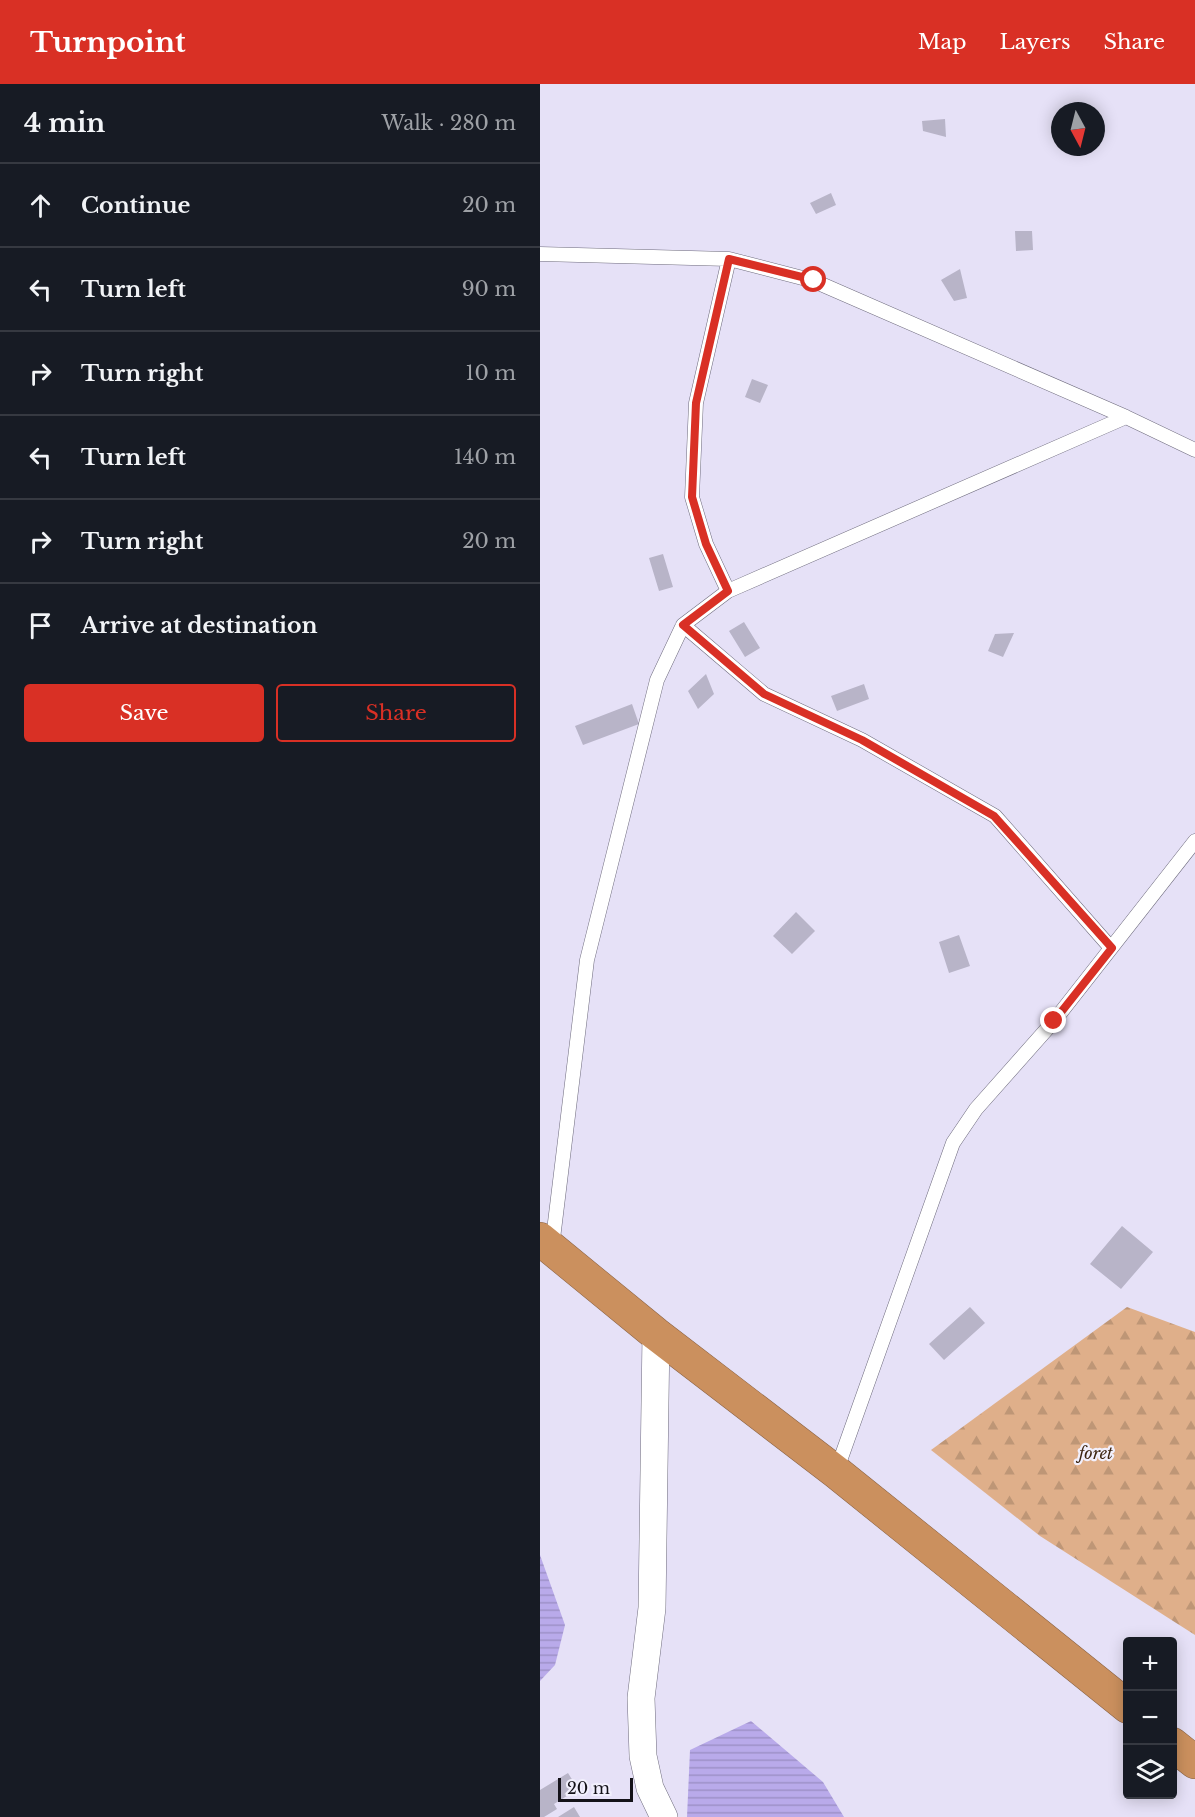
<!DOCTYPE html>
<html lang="en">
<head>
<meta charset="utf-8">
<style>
	body { margin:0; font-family:"Libre Baskerville",serif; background:#242831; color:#f1f3f6 }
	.controls { position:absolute; right:18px; bottom:18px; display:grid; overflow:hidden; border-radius:6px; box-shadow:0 3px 15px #0003 }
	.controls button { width:54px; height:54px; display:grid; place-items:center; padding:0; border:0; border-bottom:2px solid #363941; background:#171b24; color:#f1f3f6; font:30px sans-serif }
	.compass { position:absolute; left:511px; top:18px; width:54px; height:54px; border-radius:50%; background:#171b24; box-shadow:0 3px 15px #0003; rotate:173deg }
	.scale { position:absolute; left:18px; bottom:15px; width:75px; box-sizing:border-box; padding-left:6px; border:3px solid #141219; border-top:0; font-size:16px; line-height:21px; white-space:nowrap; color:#141219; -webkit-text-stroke:4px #f2f0fd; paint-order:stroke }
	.stop { position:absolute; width:18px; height:18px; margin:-14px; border:4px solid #d93025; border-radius:50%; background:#fff }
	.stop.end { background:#d93025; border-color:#fff; box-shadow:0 2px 6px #0008 }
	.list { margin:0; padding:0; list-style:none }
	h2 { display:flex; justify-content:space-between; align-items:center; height:78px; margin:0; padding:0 24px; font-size:26px }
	h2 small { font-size:20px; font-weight:400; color:#9ea1a6 }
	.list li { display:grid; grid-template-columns:39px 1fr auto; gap:18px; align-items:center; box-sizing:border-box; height:84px; padding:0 24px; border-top:2px solid #363941 }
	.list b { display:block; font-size:22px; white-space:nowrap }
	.list em { font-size:20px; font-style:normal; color:#9ea1a6 }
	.actions { display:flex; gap:12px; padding:18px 24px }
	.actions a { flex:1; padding:14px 0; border:2px solid #d93025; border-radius:6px; text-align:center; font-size:21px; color:#d93025 }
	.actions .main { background:#d93025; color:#fff }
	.icon { flex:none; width:33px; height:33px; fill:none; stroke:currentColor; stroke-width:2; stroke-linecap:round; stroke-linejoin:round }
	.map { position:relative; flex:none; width:655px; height:1733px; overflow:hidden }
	header { display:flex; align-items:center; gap:36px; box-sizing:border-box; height:84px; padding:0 30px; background:#d93025; color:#fff }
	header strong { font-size:28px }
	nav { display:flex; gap:33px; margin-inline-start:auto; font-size:21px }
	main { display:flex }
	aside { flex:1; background:#171b24 }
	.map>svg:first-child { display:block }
</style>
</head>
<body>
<header>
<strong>Turnpoint</strong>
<nav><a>Map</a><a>Layers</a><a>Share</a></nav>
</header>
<main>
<aside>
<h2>4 min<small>Walk · 280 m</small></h2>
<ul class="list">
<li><svg class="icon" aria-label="ahead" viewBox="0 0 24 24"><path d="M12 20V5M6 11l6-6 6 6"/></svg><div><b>Continue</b></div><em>20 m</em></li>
<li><svg class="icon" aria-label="left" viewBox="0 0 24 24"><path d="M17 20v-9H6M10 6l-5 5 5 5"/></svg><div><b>Turn left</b></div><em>90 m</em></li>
<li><svg class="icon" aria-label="right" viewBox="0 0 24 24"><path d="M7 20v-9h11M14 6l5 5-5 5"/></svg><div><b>Turn right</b></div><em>10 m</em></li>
<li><svg class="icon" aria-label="left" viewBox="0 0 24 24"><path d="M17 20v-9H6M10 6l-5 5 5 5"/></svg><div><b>Turn left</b></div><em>140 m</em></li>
<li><svg class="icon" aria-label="right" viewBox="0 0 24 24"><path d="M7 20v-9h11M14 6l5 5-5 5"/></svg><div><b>Turn right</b></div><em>20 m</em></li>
<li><svg class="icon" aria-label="arrive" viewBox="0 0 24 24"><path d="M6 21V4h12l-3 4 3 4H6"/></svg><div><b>Arrive at destination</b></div></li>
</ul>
<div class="actions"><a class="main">Save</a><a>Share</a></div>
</aside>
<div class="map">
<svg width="655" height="1733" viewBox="0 0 655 1733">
	<defs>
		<pattern id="forest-firs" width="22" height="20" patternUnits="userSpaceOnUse" patternTransform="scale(1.5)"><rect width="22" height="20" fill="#dfaf8a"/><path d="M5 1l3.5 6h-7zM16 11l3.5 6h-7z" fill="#be9676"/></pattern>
		<pattern id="water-rules" width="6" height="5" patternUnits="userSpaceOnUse" patternTransform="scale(1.5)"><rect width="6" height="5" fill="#b9aaea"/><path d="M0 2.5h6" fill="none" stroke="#9e91c8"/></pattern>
	</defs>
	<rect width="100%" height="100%" fill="#e6e1f7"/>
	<path fill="url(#forest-firs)" d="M 587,1223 L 655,1248 L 655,1551 L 500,1452 L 391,1366 Z"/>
	<path fill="url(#water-rules)" d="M 0,1471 L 25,1541 L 15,1581 L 0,1597 Z
		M 211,1637 L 283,1698 L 304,1733 L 147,1733 L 150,1666 Z"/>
	<path fill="#b8b4c8" d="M 405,35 L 406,53 L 383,47 L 382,37 Z
		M 291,109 L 296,121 L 276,130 L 270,119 Z
		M 475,147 L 492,147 L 493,166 L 476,167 Z
		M 420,185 L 427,214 L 414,217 L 401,196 Z
		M 212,295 L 228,301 L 220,319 L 205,313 Z
		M 123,470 L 133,503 L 119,507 L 109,474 Z
		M 204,538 L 220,564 L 205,573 L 189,547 Z
		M 474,549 L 463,573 L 448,567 L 455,550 Z
		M 166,590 L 174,610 L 158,625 L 148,607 Z
		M 324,600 L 329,615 L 297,627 L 291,612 Z
		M 92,620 L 99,640 L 43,661 L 35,642 Z
		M 256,828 L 275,847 L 252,870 L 233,852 Z
		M 419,851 L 430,882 L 409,889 L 399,858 Z
		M 582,1142 L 613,1168 L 581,1205 L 550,1180 Z
		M 430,1223 L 445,1239 L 404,1276 L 389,1260 Z
		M 28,1689 L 38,1705 L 14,1720 L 17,1725 L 4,1733 L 0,1733 L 0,1706 Z
		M 34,1723 L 40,1733 L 18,1733 Z"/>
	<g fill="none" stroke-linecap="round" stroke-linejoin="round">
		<g stroke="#6e6b7d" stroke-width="15">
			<path id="lane" d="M 0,170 L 189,175 L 274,197 L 586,333 L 655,366
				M 188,507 L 166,460 L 152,413 L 156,319 L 189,175
				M 143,541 L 224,610 L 322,656 L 455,732 L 571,864
				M 12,1163 L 47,876 L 117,596 L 143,541 L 188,507 L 586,333
				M 296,1388 L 413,1059 L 436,1025 L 514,937 L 655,757"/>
		</g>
		<g stroke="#6e6b7d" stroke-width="28">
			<path id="street" d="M 116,1250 L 112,1524 L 101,1614 L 103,1672 L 110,1704 L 124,1733"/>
		</g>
		<g stroke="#8b6446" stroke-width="34">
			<path id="highway" d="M 0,1155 L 116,1250 L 296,1388 L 588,1623
				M 632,1660 L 655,1678"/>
		</g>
		<use href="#lane" stroke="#fff" stroke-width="14"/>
		<use href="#street" stroke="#fff" stroke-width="27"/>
		<use href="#highway" stroke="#cb905e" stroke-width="33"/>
	</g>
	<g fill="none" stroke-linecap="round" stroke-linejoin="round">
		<path stroke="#d93025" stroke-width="8" d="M 274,196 L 189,175 L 156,319 L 152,413 L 166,460 L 188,507 L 143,541 L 224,610 L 322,656 L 454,732 L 572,864 L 514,937"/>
	</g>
	<g text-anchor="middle" stroke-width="4.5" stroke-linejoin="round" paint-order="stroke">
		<g font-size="16" font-style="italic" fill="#3c2410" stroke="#f2f0fd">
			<text x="556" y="1375">foret</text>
		</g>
	</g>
</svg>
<div class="controls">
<button>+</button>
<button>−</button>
<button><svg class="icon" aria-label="layers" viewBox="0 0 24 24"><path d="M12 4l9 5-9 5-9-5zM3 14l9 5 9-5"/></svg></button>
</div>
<svg class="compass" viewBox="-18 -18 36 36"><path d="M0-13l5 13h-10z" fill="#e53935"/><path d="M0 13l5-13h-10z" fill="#9ea1a6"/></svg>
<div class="scale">20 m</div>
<div class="stop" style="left:274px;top:196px"></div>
<div class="stop end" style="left:514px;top:937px"></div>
</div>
</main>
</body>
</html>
